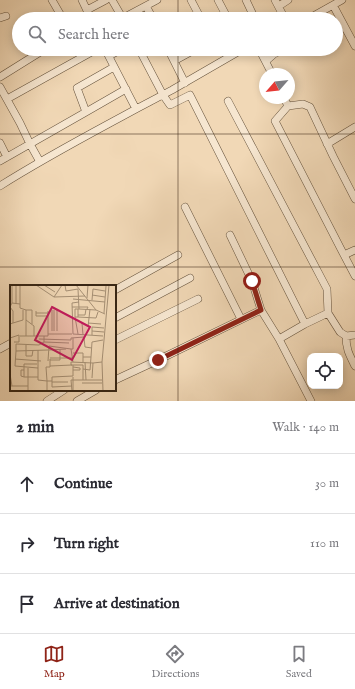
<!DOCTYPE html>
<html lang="en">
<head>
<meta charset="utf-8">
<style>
	body { margin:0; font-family:"IM FELL English",serif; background:#f7f7f7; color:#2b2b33 }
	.controls { position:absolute; right:12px; bottom:12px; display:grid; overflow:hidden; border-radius:8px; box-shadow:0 2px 10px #0003 }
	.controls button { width:36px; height:36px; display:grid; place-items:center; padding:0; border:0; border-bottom:1px solid #e1e1e2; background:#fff; color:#2b2b33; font:20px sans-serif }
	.compass { position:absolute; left:259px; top:68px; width:36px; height:36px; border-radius:50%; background:#fff; box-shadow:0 2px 10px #0003; rotate:242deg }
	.stop { position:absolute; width:12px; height:12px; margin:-9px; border:3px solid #8f2418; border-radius:50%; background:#fff }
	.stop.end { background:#8f2418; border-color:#fff; box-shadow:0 1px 4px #0008 }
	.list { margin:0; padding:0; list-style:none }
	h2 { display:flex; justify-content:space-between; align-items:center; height:52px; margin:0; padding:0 16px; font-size:17px }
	h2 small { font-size:13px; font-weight:400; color:#7c7c81 }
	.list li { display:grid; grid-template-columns:26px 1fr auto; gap:12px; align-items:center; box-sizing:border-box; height:60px; padding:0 16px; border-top:1px solid #e1e1e2 }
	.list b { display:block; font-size:15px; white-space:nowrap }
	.list em { font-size:13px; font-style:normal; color:#7c7c81 }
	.icon { flex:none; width:22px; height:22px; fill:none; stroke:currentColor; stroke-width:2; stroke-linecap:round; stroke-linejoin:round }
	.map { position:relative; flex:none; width:355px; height:401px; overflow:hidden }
	.search { position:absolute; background:#fff; box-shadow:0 2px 10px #0003; left:12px; right:12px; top:12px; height:44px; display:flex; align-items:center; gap:10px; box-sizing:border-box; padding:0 14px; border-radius:22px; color:#7c7c81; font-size:15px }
	.sheet { height:232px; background:#fff }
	nav { display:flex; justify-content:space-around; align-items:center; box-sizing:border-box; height:56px; border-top:1px solid #e1e1e2; background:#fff; font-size:11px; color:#7c7c81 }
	nav a { display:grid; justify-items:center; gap:2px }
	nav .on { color:#8f2418 }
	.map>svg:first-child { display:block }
</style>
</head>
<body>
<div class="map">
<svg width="355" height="401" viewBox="0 0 355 401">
	<rect width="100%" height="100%" fill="#f1d8b6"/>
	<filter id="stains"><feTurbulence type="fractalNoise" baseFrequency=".005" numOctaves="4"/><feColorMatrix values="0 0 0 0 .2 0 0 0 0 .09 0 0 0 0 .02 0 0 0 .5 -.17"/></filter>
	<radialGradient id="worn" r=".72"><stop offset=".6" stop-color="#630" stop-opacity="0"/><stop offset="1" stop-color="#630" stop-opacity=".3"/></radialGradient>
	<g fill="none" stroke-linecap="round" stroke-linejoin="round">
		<g stroke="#65523c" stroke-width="8">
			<path id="minor" d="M 52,0 L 63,19
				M 82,0 L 91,19
				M 112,0 L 123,19
				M 191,0 L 201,19
				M 218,0 L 228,19
				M 246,0 L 255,19
				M 275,0 L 285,19
				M 333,5 L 355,46
				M 146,6 L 153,19
				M 279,6 L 288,0
				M 87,10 L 106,0
				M 0,18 L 6,16
				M 123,18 L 157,0
				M 308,19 L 342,0
				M 139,49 L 163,95 L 170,105 L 190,95 L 305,324
				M 168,49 L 185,83
				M 259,49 L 272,74
				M 109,56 L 122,49
				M 174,61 L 196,49
				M 266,61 L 274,54 L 284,49
				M 0,77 L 45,49
				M 0,87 L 20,123 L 30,144 L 40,162
				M 284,98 L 288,106 L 275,121 L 344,255 L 355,250
				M 7,99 L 97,49
				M 228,101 L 327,289 L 328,313
				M 288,106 L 303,104 L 310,107 L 333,156 L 355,199
				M 136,109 L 172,90 L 243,49
				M 86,112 L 126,89
				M 0,143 L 7,157
				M 327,144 L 355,127
				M 0,161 L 86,112 L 77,88 L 114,67
				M 0,186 C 44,158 90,134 136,109 L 105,49
				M 185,207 L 241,319
				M 230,235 L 252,281 L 261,310
				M 344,255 L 355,276
				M 115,290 L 178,255
				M 115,318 L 190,278
				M 346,336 C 346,349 349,354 355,366
				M 279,339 L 311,401
				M 115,340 L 198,299
				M 0,349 L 11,343
				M 115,380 L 158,360 L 261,310 L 279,339 L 305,324 L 328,313 L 340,332 L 346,336 L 355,335
				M 47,401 L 64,390
				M 77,401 L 96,390"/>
		</g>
		<use href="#minor" stroke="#f6e6d0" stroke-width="7"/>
	</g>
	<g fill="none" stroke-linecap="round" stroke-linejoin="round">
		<path stroke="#8f2418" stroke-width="5" d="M 158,360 L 261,310 L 252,281"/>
	</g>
	<path fill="none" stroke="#362514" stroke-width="1" stroke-opacity="0.55" d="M 178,0 L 178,19M 178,49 L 178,401M 0,134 L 355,134M 0,267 L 355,267"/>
	<g transform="translate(10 285)">
		<rect width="106" height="106" fill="#f1d8b6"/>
		<path fill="none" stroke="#a69075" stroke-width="1" d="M 2,0 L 2,18 L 10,19M 10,0 L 10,23 L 16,25 L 16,51M 26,0 L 44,12 L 52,0M 34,0 L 45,7M 55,0 L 56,6 L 68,4M 66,0 L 86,25 L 95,29M 68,4 L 69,24 L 86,25M 82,10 L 95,12M 44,12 L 75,11M 77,13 L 78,0M 63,14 L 95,17M 82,15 L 83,4 L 95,6M 69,17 L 62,18 L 63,49 L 93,51M 6,19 L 6,0M 62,22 L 78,22 L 77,24M 68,24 L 68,32 L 65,32 L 65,24 L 69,24M 16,25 L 22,25 L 22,39M 44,25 L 44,46M 26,26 L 26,31 L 38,31M 26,28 L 39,28M 94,28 L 96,1M 68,30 L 75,30 L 76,24M 65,32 L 68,49M 68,32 L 86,33 L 88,27M 16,35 L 24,41 L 24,51M 3,38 L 13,35 L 13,25M 72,38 L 73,50M 78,38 L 91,39M 0,39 L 3,38 L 3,26 L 0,22 L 2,18M 78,42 L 80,24M 42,46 L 42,25M 47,46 L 47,24M 82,46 L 94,47M 38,49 L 62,49M 82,50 L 82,42 L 94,43M 10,51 L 34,51M 0,53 L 9,50 L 9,57 L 4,57M 74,53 L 75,62 L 82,63M 29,54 L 61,55 L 61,53 L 74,52M 34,57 L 59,58M 16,60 L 16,71 L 22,71 L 23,65M 61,64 L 63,64 L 63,53M 61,64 L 63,77M 28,65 L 28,95 L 37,96 L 36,82 L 40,82 L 40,74M 39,65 L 56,64M 6,66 L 6,59 L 29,60 L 34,57 L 34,51 L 38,51 L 38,26M 63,68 L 73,68 L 73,77M 81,72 L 82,57 L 93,55M 40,73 L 63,73M 5,74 L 31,76M 40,75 L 50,75 L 50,65M 38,76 L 39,61 L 61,64M 75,77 L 76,95M 27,79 L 14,79 L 14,92 L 28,92M 40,81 L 62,80M 63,82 L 70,83 L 70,85 L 63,85M 18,83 L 18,106M 28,83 L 5,81 L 6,66 L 38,65M 73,84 L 80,85 L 81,72 L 73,72M 0,89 L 2,101M 14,92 L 11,91 L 11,85 L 14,85M 82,93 L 83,78 L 92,77M 73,95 L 73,80 L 61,80 L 61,77 L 83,78M 42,97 L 58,97M 72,98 L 92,98M 0,101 L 18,101M 62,101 L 42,102 L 42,92 L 63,91 L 63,80M 37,106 L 37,96 L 42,96M 62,106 L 61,95 L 92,95M 63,106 L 63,92M 93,106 L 92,77 L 99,0"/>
		<path fill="#c2185b" fill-opacity="0.15" stroke="#c2185b" stroke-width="2" d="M 42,22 L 80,42 L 62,75 L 25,55 Z"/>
		<rect width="106" height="106" fill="none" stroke="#362514" stroke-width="2"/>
	</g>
	<rect width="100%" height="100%" filter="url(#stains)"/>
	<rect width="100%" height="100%" fill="url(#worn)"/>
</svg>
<div class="controls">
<button><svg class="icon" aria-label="locate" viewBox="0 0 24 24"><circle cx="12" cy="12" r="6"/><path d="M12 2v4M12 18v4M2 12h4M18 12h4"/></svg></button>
</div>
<svg class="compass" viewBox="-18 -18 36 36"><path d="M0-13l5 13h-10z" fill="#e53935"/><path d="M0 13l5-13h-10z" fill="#7c7c81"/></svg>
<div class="stop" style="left:252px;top:281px"></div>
<div class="stop end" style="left:158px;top:360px"></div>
<div class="search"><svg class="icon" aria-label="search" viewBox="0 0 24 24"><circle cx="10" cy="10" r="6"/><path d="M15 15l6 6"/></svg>Search here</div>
</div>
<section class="sheet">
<h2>2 min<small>Walk · 140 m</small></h2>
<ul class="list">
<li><svg class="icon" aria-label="ahead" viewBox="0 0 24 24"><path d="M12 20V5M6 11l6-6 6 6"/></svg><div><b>Continue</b></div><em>30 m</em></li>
<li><svg class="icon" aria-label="right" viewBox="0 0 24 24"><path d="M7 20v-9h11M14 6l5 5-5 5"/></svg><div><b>Turn right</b></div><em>110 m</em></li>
<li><svg class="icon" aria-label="arrive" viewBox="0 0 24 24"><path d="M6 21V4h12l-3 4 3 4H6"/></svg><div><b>Arrive at destination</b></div></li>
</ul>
</section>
<nav>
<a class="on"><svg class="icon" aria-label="map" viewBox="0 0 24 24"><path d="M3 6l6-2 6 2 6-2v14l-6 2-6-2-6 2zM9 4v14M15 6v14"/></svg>Map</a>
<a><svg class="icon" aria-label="directions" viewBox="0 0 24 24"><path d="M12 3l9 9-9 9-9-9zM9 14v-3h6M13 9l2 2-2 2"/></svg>Directions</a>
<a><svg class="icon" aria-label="saved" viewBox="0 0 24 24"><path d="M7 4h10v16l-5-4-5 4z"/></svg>Saved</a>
</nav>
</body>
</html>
